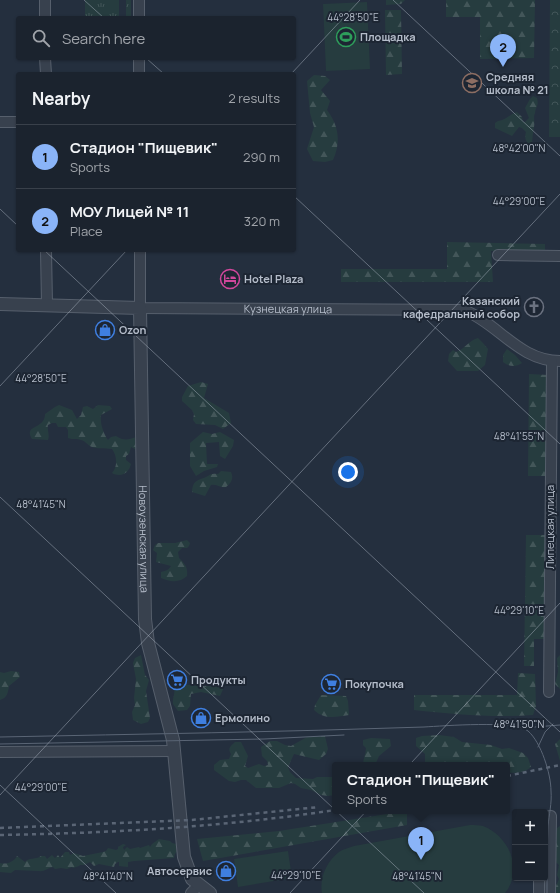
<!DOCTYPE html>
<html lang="en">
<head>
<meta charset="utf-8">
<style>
	body { margin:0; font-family:Manrope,sans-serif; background:#242b36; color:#f1f3f6 }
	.controls { position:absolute; right:12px; bottom:12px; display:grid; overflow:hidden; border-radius:4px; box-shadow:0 1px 3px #0004 }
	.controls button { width:36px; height:36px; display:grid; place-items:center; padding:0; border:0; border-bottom:1px solid #39404a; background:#1b232e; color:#f1f3f6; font:20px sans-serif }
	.you { position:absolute; left:348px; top:472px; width:14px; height:14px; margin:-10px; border:3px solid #fff; border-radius:50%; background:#1a73e8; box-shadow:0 0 0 6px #1a73e833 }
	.badge { display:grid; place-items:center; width:26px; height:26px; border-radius:50%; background:#8ab4f8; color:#111; font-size:13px; font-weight:700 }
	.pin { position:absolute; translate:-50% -33px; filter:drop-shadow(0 1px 2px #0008) }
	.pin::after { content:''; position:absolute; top:21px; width:14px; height:12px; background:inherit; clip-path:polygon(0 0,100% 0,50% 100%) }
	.popup { position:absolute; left:332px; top:762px; width:178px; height:52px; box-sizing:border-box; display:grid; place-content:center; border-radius:4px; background:#1b232e; filter:drop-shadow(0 1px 3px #0005); font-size:13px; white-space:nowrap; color:#a0a4aa }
	.popup b { font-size:15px; color:#f1f3f6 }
	.popup::after { content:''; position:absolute; left:50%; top:100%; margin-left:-8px; border:8px solid transparent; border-top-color:#1b232e }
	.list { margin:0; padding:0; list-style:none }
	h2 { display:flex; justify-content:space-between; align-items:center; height:52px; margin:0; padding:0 16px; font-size:17px }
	h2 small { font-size:13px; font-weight:400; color:#a0a4aa }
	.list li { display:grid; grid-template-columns:26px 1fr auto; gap:12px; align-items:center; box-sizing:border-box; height:64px; padding:0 16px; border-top:1px solid #39404a }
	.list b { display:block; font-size:15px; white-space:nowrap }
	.list p { margin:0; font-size:13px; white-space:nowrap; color:#a0a4aa }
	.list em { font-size:13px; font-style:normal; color:#a0a4aa }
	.icon { flex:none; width:22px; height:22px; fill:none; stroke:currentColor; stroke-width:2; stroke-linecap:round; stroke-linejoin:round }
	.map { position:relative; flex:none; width:560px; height:893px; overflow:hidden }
	.search { position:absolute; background:#1b232e; box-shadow:0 1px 3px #0004; left:16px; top:16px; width:280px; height:44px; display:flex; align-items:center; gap:10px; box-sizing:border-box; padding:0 14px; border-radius:4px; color:#a0a4aa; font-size:15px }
	.panel { position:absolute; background:#1b232e; box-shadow:0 1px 3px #0004; left:16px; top:72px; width:280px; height:180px; border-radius:4px }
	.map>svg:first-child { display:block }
</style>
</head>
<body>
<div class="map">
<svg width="560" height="893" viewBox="0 0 560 893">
	<defs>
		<pattern id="grass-tufts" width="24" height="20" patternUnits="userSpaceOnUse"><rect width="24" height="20" fill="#263c3f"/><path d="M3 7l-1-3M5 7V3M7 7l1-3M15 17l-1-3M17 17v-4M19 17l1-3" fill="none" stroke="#435659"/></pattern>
		<pattern id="forest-firs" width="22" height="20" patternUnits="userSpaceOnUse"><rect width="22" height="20" fill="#263c3f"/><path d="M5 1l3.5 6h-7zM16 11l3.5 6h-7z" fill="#435659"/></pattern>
		<pattern id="park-crowns" width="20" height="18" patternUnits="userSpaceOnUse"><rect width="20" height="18" fill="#263c3f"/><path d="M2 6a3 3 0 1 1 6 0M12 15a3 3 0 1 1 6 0" fill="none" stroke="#435659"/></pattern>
	</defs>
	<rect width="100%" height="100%" fill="#242f3e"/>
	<path fill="url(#grass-tufts)" d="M 85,0 L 119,0 L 119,18 L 85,18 Z
		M 126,0 L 131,0 L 131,18 L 126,18 Z"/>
	<path fill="url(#forest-firs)" d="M 386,0 L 405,0 L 401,4 L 386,5 Z
		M 446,0 L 535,0 L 534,58 L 480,59 L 480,17 L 446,17 Z
		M 385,10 L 401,10 L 402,74 L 386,75 Z
		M 314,75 L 325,76 L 330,80 L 321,90 L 330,101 L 327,110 C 339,126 341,142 333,160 L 325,162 L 313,161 L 307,149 L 314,127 L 310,113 L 307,81 Z
		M 533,96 L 537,98 C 539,106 536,106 535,113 C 533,117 535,122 534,127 C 533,133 532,139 532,146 L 531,146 C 526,142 524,139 526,132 L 522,128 L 519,127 L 512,136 L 495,128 L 495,123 L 498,121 C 506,120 510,114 517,112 L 522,117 L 523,122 L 525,122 L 529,118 L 525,108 L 530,99 Z
		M 447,242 L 545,244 L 545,251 L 491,251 L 493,282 L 341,282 L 341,269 L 447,269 Z
		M 478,338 L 483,343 L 488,349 L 485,365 L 478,371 L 457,371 L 448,361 L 449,354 L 453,350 L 456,352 C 465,349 468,341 478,338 Z
		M 507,349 L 515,355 L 522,363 C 516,367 509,367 503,362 L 503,355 Z
		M 529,374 L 548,375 L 547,476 L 528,476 Z
		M 201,382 L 208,384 L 204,398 L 229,413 L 231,423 L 223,429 L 215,425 L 196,424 L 193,420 L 194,414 L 192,410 L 182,401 L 182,397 L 188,386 Z
		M 59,405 L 72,410 L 77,419 L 81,415 L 83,407 L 87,406 L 93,409 L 98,405 L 110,406 L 112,409 L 101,415 C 100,423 103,433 108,440 L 111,437 L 116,436 C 123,441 129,440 136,437 L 139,445 L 135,449 L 131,447 L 129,454 L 126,456 L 126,460 L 131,464 C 129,473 121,478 112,473 C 118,467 117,455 112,449 C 105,448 97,449 92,447 C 87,445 86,441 81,440 C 77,438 73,440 68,438 L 68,430 L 66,427 L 58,427 L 56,423 L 52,423 L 48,425 C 47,431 50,435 48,440 L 32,439 C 23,424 45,430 45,414 L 55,407 Z
		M 203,432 L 212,434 L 220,432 L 234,440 L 233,446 L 225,459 L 220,456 L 219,442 L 206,443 L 207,464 L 218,464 L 217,467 L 204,471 L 196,476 L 190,466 L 190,443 Z
		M 221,471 L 231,472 C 234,479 231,483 226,487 C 220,488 217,484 211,485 L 205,496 L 192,492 C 193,480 197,481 206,477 C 211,474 212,473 218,474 Z
		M 526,535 L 547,535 L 546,639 L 534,639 L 534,666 L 524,666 Z
		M 187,540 L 190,543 L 189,546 L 187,548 L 182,548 L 178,552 L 179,558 C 185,564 188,567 187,576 C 180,583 170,582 161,578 L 161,572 C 165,571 169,570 171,566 L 156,562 L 157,553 L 153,550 L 155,545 L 158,543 L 175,543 Z
		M 141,655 L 145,675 L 149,680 L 146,691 L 150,718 L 148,722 L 141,724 L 133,720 L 132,712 L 135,705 L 134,698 L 136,679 L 133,663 L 135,658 Z
		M 560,655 L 560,689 L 555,684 L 558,672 L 557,658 Z
		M 11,671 L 19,672 L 20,677 L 9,686 C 8,693 7,698 0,700 L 0,672 L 4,673 Z
		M 518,673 L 535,674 L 536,706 L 533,715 C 493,718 453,714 414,710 L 414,695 L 517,695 Z
		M 171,684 L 224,687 L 220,696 L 201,692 L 191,694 L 190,706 L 187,710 L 178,711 L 173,704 C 172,695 178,692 171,684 Z
		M 321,695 L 346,696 L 348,701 L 349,715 C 336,717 324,720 314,710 L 315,705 Z
		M 439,735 L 454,737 L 462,742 L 491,745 L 502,749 L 509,748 L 523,753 L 528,758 L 531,767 C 526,772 515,774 507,772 L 507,765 L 425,765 L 425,754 L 416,746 L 416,738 L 422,736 Z
		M 325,736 L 328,749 L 326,754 L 319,760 L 294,754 L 288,767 L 290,772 L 296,778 L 313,779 L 317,777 L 335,777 L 335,795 L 328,796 L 321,795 L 311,790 L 301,788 L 295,784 L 291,783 L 279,788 L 256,788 L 246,780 L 241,780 L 235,782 L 229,781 L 214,770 L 214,765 L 220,760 L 229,759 L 231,754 C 227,748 231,746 235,742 L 241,742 L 248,756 L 245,766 L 248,768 L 259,764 L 264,766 L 268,765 L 267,761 L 262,756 L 261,747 L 270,741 L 277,741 L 285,745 L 291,746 L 307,737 Z
		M 371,738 L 390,739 L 391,746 L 379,756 L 375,765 L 363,765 C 363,759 366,754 366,748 L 363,745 L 363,740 Z
		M 560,739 L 560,761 L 555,744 Z
		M 387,814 L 407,814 L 407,825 L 203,861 L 197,839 L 279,831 Z
		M 560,826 L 560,893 L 553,893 L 559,879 L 557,875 L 559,865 L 554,860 L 554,830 Z
		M 159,839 L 170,841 L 172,843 L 176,844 L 177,843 L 177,848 L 176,850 L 177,851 L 175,854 L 174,858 L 134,861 L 128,862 L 128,867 L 119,866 L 119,862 L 118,862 L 115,864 L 114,867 L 99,864 L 94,866 L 90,862 L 84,865 L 80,865 L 79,866 L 73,868 L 72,867 L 67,869 L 61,868 L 55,869 L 53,867 C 47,868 45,872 38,871 C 30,871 23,870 15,870 L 11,873 L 0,872 L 0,863 C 6,865 14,862 17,856 L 25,862 C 29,857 36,860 41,856 L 45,856 L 47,859 L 52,855 L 55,858 L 58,855 L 60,858 L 65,852 L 69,852 L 70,855 L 74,853 L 83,856 L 103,852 L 106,851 L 108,848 L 116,850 L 118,849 L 118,847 L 123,844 L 126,845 L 123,847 L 124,850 L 127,847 L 130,849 L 139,847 L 140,848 L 149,845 L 150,847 L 152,844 Z"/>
	<path fill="url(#park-crowns)" d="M 550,0 L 560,0 L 560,137 L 549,137 Z"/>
	<path fill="#263c3f" d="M 367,2 L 370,69 L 326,71 L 323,4 Z
		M 470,825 C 474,825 479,825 483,826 C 509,836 524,870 505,893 L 322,893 C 319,878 327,861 339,852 C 343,849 349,848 354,846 Z
		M 288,851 L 292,878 L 238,887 L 234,859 Z"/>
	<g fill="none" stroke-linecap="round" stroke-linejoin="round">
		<g stroke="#565f6c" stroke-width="12">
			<g id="minor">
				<path d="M 45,0 L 45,18"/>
				<path d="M 139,0 L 139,18"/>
				<path d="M 45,58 L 46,74"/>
				<path d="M 139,58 L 139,74"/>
				<path d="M 0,122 L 18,122"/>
				<path d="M 46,250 L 47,304"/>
				<path id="s1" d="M 140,250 L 140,308 L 464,310 C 499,324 519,361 560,361"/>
				<path d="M 498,255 L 560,256"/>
				<path d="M 549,692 L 552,361"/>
				<path d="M 0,752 L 174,751"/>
				<path d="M 545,817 L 551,816 L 550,893"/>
				<path d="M 191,893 L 199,885"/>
				<path d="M 539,893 L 539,878"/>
			</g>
		</g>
		<g stroke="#565f6c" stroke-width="14">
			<g id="tertiary">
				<path id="s2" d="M 0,304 L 140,308 L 145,619 L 148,643 L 173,740 L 184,857 L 192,879 L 210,893"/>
			</g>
		</g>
		<use href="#minor" stroke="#38414e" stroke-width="10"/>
		<use href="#tertiary" stroke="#38414e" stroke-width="12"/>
		<path stroke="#5a6575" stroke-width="1" d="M 522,728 L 560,725
			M 0,737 C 141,734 283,732 424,727 C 443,726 516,720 528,731 C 541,742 551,774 551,791 C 552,803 549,815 548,826 C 547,849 547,871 547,893
			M 0,744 L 264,739 L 344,735
			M 538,747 L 545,732 L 553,724"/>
		<path stroke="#5a6575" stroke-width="2.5" stroke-dasharray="4 4" stroke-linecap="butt" d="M 507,776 L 560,765
			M 0,828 L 192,820 L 319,807
			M 0,835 C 112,833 224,827 335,810"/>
	</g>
	<path fill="none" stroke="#b4bcc9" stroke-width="1" stroke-opacity="0.45" d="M 84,0 L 104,18M 393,0 L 560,156M 146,58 L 164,74M 291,74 L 360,0M 294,196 L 560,444M 0,209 L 18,226M 44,250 L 560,732M 0,386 L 127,250M 0,497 L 424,893M 0,785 L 116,893M 0,795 L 560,194M 290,893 L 560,603"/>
	<defs>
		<g id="stadium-ring" transform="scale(1)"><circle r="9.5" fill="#1d2633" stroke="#2e9e5b" stroke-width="1.5"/><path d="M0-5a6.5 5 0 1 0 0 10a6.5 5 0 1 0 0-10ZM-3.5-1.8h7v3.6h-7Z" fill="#2e9e5b"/></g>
		<g id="school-ring" transform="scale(1)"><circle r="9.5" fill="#1d2633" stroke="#8d6e63" stroke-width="1.5"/><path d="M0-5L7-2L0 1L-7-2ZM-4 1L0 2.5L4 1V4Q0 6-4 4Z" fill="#8d6e63"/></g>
		<g id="hotel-ring" transform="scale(1)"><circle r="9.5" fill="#1d2633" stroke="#d1479c" stroke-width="1.5"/><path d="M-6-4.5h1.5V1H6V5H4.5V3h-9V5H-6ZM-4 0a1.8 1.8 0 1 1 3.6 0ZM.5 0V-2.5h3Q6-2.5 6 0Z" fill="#d1479c"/></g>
		<g id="church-ring" transform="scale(1)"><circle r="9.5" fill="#1d2633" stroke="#6b7280" stroke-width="1.5"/><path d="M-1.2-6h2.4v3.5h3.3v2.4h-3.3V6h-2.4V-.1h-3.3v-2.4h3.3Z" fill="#6b7280"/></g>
		<g id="shop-ring" transform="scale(1)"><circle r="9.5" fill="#1d2633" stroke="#3f7fe0" stroke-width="1.5"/><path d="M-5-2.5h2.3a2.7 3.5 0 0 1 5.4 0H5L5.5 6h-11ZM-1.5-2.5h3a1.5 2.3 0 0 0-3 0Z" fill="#3f7fe0"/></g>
		<g id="supermarket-ring" transform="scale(1)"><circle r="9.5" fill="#1d2633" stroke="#3f7fe0" stroke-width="1.5"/><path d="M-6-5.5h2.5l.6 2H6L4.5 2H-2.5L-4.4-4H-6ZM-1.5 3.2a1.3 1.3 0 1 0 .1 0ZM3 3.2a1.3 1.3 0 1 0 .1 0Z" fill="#3f7fe0"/></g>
	</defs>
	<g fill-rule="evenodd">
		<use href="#stadium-ring" x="346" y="37"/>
		<use href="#school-ring" x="472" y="83"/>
		<use href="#hotel-ring" x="230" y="279"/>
		<use href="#church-ring" x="534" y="307"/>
		<use href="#shop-ring" x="105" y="330"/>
		<use href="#supermarket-ring" x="177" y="680"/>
		<use href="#supermarket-ring" x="331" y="684"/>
		<use href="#shop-ring" x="201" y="718"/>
		<use href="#shop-ring" x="226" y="871"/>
	</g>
	<g text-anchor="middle" stroke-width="4" stroke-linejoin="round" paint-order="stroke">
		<g font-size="11" font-weight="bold" fill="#b4bcc9" stroke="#1d2633" text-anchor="start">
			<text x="360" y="41">Площадка</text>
			<text x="486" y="81">Средняя<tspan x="486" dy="13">школа № 21</tspan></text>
			<text x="244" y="283">Hotel Plaza</text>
			<text x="520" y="305" text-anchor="end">Казанский<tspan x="520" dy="13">кафедральный собор</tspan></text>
			<text x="119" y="334">Ozon</text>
			<text x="191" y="684">Продукты</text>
			<text x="345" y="688">Покупочка</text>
			<text x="215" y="722">Ермолино</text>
			<text x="212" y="875" text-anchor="end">Автосервис</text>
		</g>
		<g font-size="11" fill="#b4bcc9" stroke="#1d2633">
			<text dy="4" stroke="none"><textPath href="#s1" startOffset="206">Кузнецкая улица</textPath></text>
			<text transform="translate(550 527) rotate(-90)" y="4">Липецкая улица</text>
			<text dy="4" stroke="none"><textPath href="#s2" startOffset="371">Новоузенская улица</textPath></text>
		</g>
	</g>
	<g font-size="10" text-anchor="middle" fill="#b4bcc9" stroke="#1d2633" stroke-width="4" stroke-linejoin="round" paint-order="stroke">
		<text x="353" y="21">44°28'50"E</text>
		<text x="519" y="152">48°42'00"N</text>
		<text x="519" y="205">44°29'00"E</text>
		<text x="41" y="382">44°28'50"E</text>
		<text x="519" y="440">48°41'55"N</text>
		<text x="41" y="508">48°41'45"N</text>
		<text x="519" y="614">44°29'10"E</text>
		<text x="519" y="728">48°41'50"N</text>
		<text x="41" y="791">44°29'00"E</text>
		<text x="296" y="879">44°29'10"E</text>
		<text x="108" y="880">48°41'40"N</text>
		<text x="417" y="880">48°41'45"N</text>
	</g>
</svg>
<div class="controls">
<button>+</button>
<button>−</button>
</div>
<div class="you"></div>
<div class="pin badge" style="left:421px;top:860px">1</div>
<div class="popup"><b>Стадион &quot;Пищевик&quot;</b>Sports</div>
<div class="pin badge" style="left:503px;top:67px">2</div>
<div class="search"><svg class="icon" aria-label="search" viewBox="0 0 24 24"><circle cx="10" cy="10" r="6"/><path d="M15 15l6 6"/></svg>Search here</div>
<section class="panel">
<h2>Nearby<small>2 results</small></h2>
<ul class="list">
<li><span class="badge">1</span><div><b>Стадион &quot;Пищевик&quot;</b><p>Sports</p></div><em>290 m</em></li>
<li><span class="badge">2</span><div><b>МОУ Лицей № 11</b><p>Place</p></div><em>320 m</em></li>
</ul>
</section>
</div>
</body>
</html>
